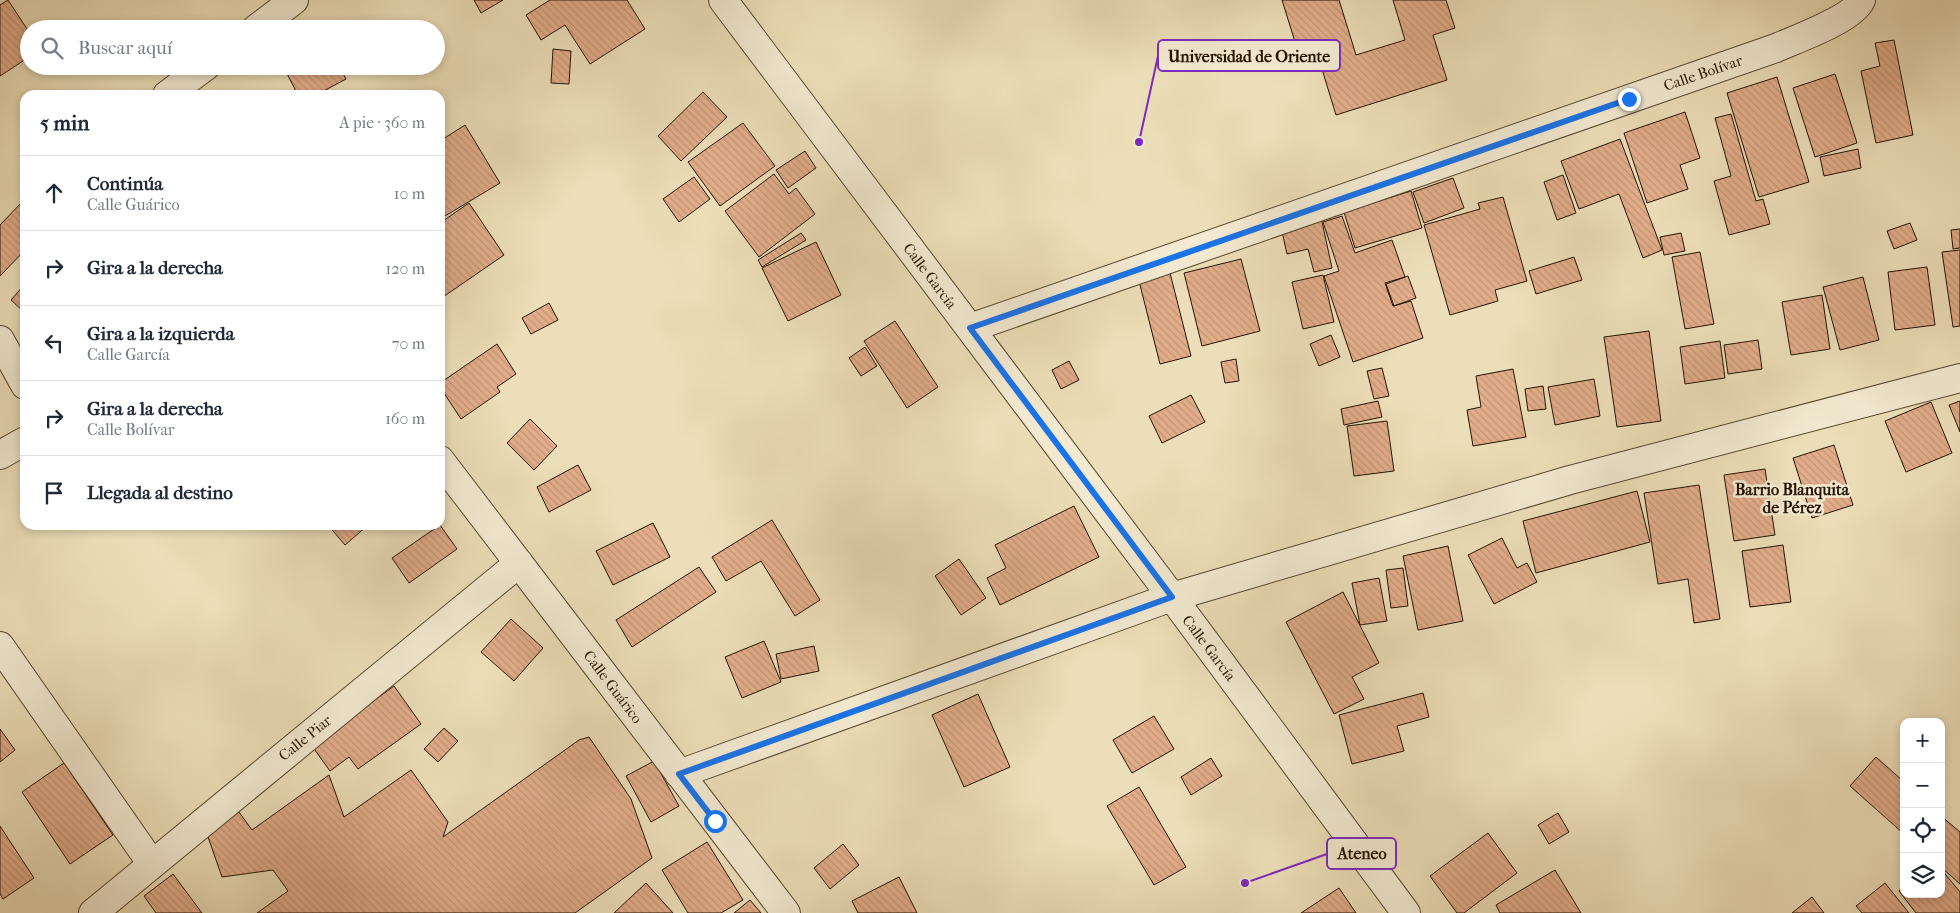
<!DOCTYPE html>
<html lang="es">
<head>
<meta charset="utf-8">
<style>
	body { margin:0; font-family:"IM FELL French Canon",serif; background:#f6f6f7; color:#1f2937 }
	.controls { position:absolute; right:15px; bottom:15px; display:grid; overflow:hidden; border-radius:10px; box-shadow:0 2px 8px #0003 }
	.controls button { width:45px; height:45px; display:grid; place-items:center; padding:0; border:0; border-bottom:1px solid #e0e1e3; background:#fff; color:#1f2937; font:25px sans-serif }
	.stop { position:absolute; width:15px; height:15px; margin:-11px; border:4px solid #1a73e8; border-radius:50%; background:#fff }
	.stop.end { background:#1a73e8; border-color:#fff; box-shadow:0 1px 5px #0008 }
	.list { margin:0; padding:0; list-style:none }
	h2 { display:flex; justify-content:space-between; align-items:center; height:65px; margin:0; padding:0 20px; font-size:21px }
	h2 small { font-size:16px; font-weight:400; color:#747a83 }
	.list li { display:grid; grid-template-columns:32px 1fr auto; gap:15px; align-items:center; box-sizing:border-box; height:75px; padding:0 20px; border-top:1px solid #e0e1e3 }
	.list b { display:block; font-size:19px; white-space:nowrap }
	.list p { margin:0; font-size:16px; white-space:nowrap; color:#747a83 }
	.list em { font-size:16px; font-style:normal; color:#747a83 }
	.icon { flex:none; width:28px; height:28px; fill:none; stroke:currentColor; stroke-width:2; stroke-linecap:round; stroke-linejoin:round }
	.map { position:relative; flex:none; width:1960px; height:913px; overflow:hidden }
	.search { position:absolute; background:#fff; box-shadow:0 2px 8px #0003; left:20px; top:20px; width:425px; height:55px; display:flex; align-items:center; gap:12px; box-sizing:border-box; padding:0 18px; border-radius:28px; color:#747a83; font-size:19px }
	.panel { position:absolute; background:#fff; box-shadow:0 2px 8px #0003; left:20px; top:90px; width:425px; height:440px; border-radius:15px }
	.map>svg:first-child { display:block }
</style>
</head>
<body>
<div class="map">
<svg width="1960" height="913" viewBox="0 0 1960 913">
	<defs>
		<pattern id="building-back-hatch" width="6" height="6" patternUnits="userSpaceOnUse" patternTransform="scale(1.25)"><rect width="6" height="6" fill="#e2ad8b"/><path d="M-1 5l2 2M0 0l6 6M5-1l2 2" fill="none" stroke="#c29476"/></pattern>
	</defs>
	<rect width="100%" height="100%" fill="#ecdeb8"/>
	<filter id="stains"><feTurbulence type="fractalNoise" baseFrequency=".004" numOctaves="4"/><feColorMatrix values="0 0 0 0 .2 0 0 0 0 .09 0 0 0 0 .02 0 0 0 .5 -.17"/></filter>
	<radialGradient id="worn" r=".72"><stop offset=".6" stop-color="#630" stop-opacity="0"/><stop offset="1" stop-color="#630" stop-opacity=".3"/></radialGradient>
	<path fill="url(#building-back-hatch)" stroke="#241301" d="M 8,0 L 29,32 L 29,57 L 0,76 L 0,5 Z
		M 474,0 L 503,0 L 481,13 Z
		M 550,0 L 627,0 L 645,29 L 590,64 L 565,25 L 541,40 L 526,15 Z
		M 1282,0 L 1339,0 L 1356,55 L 1405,40 L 1393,0 L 1446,0 L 1455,28 L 1433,35 L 1447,80 L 1336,115 L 1321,66 L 1304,71 Z
		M 1894,40 L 1913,135 L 1876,143 L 1861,71 L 1880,66 L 1875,43 Z
		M 553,49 L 571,51 L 569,84 L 551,83 Z
		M 283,66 L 339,66 L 346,79 L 316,95 L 298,95 Z
		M 1835,74 L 1857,143 L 1815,157 L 1793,88 Z
		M 1777,77 L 1809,182 L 1759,197 L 1727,93 Z
		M 703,92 L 727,117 L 681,161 L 658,136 Z
		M 1685,112 L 1700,158 L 1680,165 L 1688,189 L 1647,203 L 1624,133 Z
		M 1731,114 L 1756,201 L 1763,199 L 1770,224 L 1729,235 L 1714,181 L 1731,176 L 1715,118 Z
		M 743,123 L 775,166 L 720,206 L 688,162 Z
		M 465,125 L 500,183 L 440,219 L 440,141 Z
		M 1620,139 L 1662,250 L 1643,258 L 1619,194 L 1579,209 L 1561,161 Z
		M 1858,149 L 1861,168 L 1824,176 L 1820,157 Z
		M 805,151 L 816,168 L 788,188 L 776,170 Z
		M 774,174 L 789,194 L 796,188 L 815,214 L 759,257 L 725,211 Z
		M 1563,175 L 1576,213 L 1557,220 L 1544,182 Z
		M 694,177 L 710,199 L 679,222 L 663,199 Z
		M 1453,178 L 1464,208 L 1424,223 L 1413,192 Z
		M 1411,191 L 1422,228 L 1355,248 L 1344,212 Z
		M 1503,197 L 1527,281 L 1495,290 L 1498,301 L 1450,315 L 1424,225 L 1480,209 L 1478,203 Z
		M 25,199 L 25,250 L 0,276 L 0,225 Z
		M 469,203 L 504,255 L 443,297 L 440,293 L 440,223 Z
		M 1342,216 L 1355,253 L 1392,240 L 1405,277 L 1385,283 L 1393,306 L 1411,301 L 1423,338 L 1353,362 L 1324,276 L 1339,271 L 1323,222 Z
		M 1321,217 L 1332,268 L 1314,272 L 1308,249 L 1287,254 L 1281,227 Z
		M 1910,223 L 1917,240 L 1894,249 L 1887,231 Z
		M 1960,229 L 1960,248 L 1953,249 L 1951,230 Z
		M 801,233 L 806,240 L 762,267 L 758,260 Z
		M 1681,233 L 1685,251 L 1664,255 L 1660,237 Z
		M 816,242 L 841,295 L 788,321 L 762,268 Z
		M 1960,250 L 1960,326 L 1953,327 L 1942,252 Z
		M 1700,252 L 1714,324 L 1685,329 L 1672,257 Z
		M 1574,257 L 1582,280 L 1536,294 L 1529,271 Z
		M 1241,259 L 1260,331 L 1202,346 L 1184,273 Z
		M 1927,267 L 1935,325 L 1895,330 L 1888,272 Z
		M 1170,273 L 1191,356 L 1160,364 L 1139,281 Z
		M 1323,275 L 1334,322 L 1303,329 L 1292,282 Z
		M 1408,276 L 1416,298 L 1394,306 L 1386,284 Z
		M 1863,277 L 1879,340 L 1840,350 L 1823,287 Z
		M 25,284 L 25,313 L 11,300 Z
		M 1822,295 L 1830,349 L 1791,355 L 1782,302 Z
		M 549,303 L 558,320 L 531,334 L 522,318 Z
		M 895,321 L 938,387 L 907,408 L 864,341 Z
		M 1649,331 L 1661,421 L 1617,427 L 1604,337 Z
		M 1331,335 L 1340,357 L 1319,366 L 1310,344 Z
		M 1758,340 L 1762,369 L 1728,374 L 1724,345 Z
		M 1720,341 L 1725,378 L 1685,384 L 1680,347 Z
		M 497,344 L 516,374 L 497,387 L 500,392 L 461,419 L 440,387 L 440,383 Z
		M 865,347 L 877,366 L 861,376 L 849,358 Z
		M 1236,359 L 1239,381 L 1225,383 L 1221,362 Z
		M 1069,361 L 1079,380 L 1061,389 L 1052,370 Z
		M 1382,368 L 1389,396 L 1374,399 L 1367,371 Z
		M 1513,369 L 1526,437 L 1473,446 L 1467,410 L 1481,407 L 1476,376 Z
		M 1594,379 L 1600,416 L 1555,425 L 1548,387 Z
		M 1543,386 L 1546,409 L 1528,411 L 1525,389 Z
		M 1191,395 L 1205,422 L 1162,443 L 1149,416 Z
		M 1378,401 L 1382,417 L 1344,425 L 1341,409 Z
		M 1960,401 L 1960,432 L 1949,405 Z
		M 1931,402 L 1952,453 L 1906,472 L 1885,421 Z
		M 530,419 L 557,446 L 534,470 L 507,443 Z
		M 1387,421 L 1394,471 L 1354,476 L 1347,426 Z
		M 1834,445 L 1853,505 L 1812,518 L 1793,458 Z
		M 578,465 L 591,490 L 549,512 L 537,487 Z
		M 1765,469 L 1775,535 L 1734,541 L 1724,475 Z
		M 1699,485 L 1720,619 L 1694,623 L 1688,579 L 1658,584 L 1644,493 Z
		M 1637,491 L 1650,542 L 1536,573 L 1523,521 Z
		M 1074,506 L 1099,557 L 1000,605 L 987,578 L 1006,568 L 995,545 Z
		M 772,520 L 820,600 L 795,616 L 761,561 L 726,581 L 712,557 Z
		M 653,523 L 670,557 L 613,585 L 596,551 Z
		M 328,525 L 368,525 L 345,545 Z
		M 440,525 L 457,549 L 409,583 L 392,558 Z
		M 1502,538 L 1517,568 L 1527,563 L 1537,582 L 1494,604 L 1468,555 Z
		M 1783,545 L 1791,602 L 1750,607 L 1742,551 Z
		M 1448,546 L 1463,621 L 1418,630 L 1403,556 Z
		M 959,559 L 986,598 L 961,615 L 935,576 Z
		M 699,567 L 716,592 L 632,647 L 616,620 Z
		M 1403,568 L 1408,606 L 1391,608 L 1386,570 Z
		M 1379,578 L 1387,621 L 1360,625 L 1352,583 Z
		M 1343,592 L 1379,663 L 1352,677 L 1364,699 L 1334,714 L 1286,622 Z
		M 511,619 L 543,648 L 514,681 L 481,652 Z
		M 764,641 L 781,682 L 742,698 L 725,657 Z
		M 814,646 L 819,671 L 781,679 L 776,654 Z
		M 394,686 L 421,724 L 358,769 L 349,757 L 330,771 L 312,746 Z
		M 1423,693 L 1429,717 L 1397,726 L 1404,751 L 1352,764 L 1339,715 Z
		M 978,694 L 1010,767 L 964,787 L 932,715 Z
		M 1154,716 L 1174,749 L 1132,773 L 1113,740 Z
		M 444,728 L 458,741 L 438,762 L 424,749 Z
		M 0,729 L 15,750 L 0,762 Z
		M 589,737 L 631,799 L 652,858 L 575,913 L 257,913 L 288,891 L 273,870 L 222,877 L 207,834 L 239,812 L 252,830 L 329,775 L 344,817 L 411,770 L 448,822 L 443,837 L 579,740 Z
		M 1876,757 L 1904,782 L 1904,834 L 1850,786 Z
		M 1211,758 L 1222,776 L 1191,795 L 1181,777 Z
		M 654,761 L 679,806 L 651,822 L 626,776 Z
		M 64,763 L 113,835 L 70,864 L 22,792 Z
		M 1139,787 L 1186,867 L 1154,885 L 1107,806 Z
		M 1558,813 L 1569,832 L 1549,844 L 1538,825 Z
		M 1941,816 L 1960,832 L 1960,884 L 1941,867 Z
		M 0,826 L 34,878 L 3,899 L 0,894 Z
		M 1488,833 L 1517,873 L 1464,913 L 1457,913 L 1430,876 Z
		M 707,842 L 743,900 L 721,913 L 688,913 L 662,870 Z
		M 843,844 L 859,865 L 830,889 L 814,868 Z
		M 1941,869 L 1960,892 L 1960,913 L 1916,913 L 1899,891 L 1904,887 L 1904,894 L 1941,894 Z
		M 1555,870 L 1581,913 L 1500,913 L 1496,905 Z
		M 173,874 L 202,913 L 156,913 L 144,896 Z
		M 899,877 L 917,913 L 858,913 L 852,901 Z
		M 646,883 L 673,913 L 614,913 Z
		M 1885,883 L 1909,913 L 1862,913 L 1856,906 Z
		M 1339,888 L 1356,913 L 1301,913 Z
		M 1812,897 L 1824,913 L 1792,913 Z
		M 750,900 L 761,913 L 734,913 Z"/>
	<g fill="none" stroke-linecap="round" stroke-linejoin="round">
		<g stroke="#56462f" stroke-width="30">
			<path id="street" d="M 723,0 L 1172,597 L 1406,913
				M 256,29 L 294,0
				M 167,95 L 206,66
				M 970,328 L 1776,48 C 1796,39 1853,19 1861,0
				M 0,340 L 25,385
				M 0,455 L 25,441
				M 440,460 L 786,913
				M 0,646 L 152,864
				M 679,774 L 1172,597 L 1570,480 L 1960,378
				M 93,913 L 519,563"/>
		</g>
		<use href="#street" stroke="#f3ead1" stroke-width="28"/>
	</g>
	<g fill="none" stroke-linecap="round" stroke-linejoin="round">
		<path stroke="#1a73e8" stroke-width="6" d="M 715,821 L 679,774 L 1172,597 L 970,328 L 1629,99"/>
	</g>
	<g text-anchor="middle" stroke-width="5" stroke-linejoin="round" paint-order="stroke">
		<g font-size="15" fill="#241301" stroke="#f3ead1">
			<text transform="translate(1703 73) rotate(-19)" y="5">Calle Bolívar</text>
			<text transform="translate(930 276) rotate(53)" y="5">Calle García</text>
			<text transform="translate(1209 648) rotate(53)" y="5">Calle García</text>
			<text transform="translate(613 687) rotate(53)" y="5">Calle Guárico</text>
			<text transform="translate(305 738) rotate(-39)" y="5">Calle Piar</text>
		</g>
		<g font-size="16" font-weight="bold" fill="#241301" stroke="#f3ead1">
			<text x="1792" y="495">Barrio Blanquita<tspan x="1792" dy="18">de Pérez</tspan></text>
		</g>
	</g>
	<path fill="none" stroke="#7b2cbf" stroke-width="2" d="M1139 142L1158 56M1245 883L1327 854"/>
	<g fill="#7b2cbf" stroke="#f3ead1" stroke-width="2">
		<circle cx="1139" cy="142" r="5"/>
		<circle cx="1245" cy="883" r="5"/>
	</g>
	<g fill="#f3ead1" stroke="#7b2cbf" stroke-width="2">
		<rect x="1158" y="40" width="182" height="31" rx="5"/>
		<rect x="1327" y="838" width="69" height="31" rx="5"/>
	</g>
	<g font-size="16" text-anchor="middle" font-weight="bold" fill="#241301">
		<text x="1249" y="62">Universidad de Oriente</text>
		<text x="1362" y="859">Ateneo</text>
	</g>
	<rect width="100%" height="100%" filter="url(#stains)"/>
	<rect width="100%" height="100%" fill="url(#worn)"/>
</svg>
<div class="controls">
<button>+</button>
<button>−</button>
<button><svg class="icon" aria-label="locate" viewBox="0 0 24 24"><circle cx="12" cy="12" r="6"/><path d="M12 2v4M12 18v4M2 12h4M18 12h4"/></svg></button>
<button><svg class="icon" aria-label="layers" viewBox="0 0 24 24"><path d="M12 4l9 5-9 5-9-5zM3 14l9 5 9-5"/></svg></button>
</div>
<div class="stop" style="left:715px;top:821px"></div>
<div class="stop end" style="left:1629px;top:99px"></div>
<div class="search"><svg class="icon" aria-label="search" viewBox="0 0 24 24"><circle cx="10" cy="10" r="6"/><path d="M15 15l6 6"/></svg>Buscar aquí</div>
<section class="panel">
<h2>5 min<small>A pie · 360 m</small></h2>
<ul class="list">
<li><svg class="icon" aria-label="ahead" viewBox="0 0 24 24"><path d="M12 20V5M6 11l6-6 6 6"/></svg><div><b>Continúa</b><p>Calle Guárico</p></div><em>10 m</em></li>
<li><svg class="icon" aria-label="right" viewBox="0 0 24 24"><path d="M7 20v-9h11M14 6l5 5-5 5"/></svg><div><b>Gira a la derecha</b></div><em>120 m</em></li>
<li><svg class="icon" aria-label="left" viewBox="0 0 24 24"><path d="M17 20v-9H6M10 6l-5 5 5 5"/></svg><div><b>Gira a la izquierda</b><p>Calle García</p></div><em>70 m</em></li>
<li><svg class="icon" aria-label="right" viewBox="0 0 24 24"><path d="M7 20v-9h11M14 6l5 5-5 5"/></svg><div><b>Gira a la derecha</b><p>Calle Bolívar</p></div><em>160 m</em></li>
<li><svg class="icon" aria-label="arrive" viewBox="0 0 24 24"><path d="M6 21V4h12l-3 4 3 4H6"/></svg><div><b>Llegada al destino</b></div></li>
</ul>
</section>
</div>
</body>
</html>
